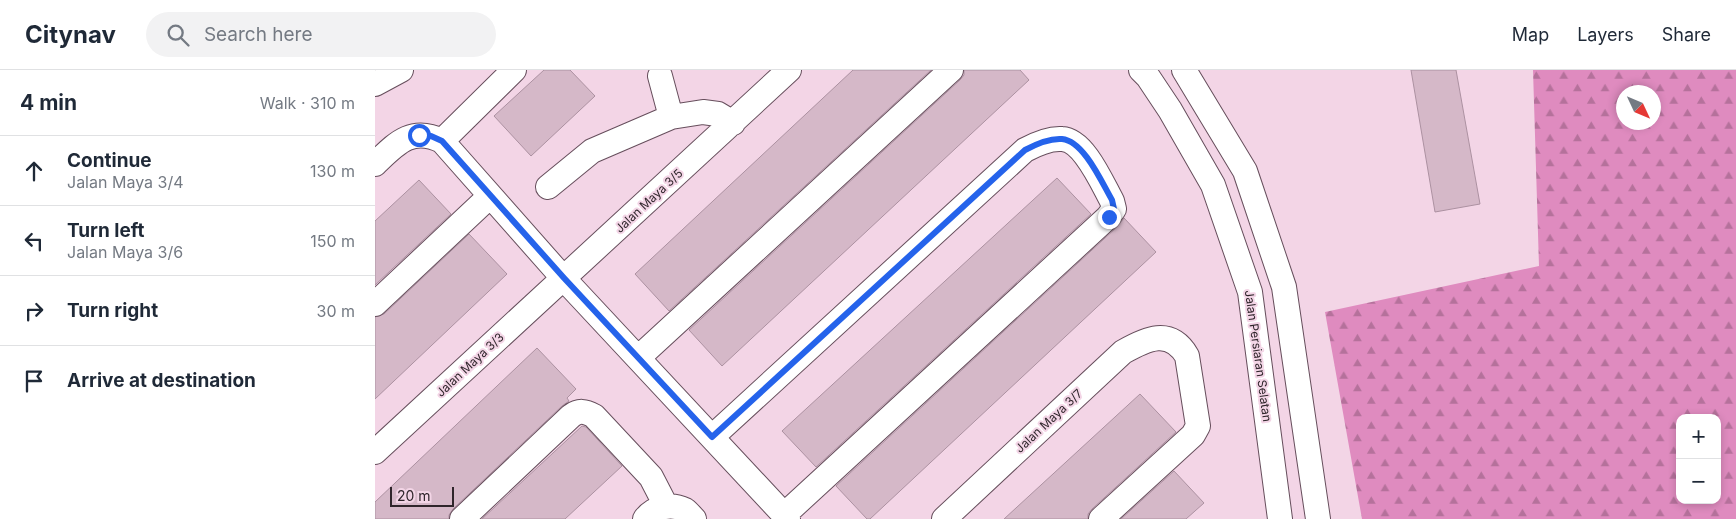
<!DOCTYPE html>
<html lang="en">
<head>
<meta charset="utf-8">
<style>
	body { margin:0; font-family:Inter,sans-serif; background:#f2f2f3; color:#1f2937 }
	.controls { position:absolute; right:15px; bottom:15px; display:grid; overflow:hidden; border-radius:10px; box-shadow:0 2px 8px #0003 }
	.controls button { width:45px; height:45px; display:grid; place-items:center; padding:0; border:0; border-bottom:1px solid #e0e1e3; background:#fff; color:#1f2937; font:25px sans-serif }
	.compass { position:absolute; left:1241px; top:15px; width:45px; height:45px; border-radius:50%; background:#fff; box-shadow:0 2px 8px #0003; rotate:134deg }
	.scale { position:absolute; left:15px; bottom:12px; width:64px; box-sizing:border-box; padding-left:5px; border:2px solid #2f252b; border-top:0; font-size:14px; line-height:18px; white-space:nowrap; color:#2f252b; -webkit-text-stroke:4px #f3d5e6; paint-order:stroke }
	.stop { position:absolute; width:15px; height:15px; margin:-11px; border:4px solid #2563eb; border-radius:50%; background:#fff }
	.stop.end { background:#2563eb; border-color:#fff; box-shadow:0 1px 5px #0008 }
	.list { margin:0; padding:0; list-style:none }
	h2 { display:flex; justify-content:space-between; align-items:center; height:65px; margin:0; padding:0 20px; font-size:21px }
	h2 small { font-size:16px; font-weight:400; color:#747a83 }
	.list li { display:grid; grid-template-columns:32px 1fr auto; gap:15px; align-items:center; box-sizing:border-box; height:70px; padding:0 20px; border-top:1px solid #e0e1e3 }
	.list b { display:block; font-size:19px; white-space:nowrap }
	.list p { margin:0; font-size:16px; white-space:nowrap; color:#747a83 }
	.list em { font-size:16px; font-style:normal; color:#747a83 }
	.icon { flex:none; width:28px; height:28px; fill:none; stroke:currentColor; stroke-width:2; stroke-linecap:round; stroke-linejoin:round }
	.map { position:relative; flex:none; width:1361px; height:449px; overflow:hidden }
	header { display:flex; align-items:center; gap:30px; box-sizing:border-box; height:70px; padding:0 25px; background:#fff; border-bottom:1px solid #e0e1e3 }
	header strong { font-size:24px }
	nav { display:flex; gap:28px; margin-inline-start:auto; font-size:18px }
	.search { width:350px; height:45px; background:#f2f2f3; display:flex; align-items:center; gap:12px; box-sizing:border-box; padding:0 18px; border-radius:28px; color:#747a83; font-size:19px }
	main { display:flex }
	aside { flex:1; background:#fff }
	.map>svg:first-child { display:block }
</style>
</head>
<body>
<header>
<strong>Citynav</strong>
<div class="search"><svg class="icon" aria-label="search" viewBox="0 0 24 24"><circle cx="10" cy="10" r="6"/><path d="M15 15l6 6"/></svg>Search here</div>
<nav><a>Map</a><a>Layers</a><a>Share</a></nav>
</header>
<main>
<aside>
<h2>4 min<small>Walk · 310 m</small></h2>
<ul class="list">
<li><svg class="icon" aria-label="ahead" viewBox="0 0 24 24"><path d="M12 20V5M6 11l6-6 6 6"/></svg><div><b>Continue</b><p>Jalan Maya 3/4</p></div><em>130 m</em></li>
<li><svg class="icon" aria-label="left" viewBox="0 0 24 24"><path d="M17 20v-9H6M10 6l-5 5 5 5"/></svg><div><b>Turn left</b><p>Jalan Maya 3/6</p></div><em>150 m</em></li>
<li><svg class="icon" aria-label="right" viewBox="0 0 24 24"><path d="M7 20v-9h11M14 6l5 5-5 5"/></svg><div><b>Turn right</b></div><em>30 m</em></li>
<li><svg class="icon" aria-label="arrive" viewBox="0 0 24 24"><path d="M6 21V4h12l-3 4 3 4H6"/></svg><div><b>Arrive at destination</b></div></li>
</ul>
</aside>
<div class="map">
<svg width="1361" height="449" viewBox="0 0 1361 449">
	<defs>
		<pattern id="forest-firs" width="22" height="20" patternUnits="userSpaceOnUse" patternTransform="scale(1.25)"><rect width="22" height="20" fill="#df8bbf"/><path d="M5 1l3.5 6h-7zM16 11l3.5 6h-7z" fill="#b5719b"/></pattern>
	</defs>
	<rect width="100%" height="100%" fill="#f3d5e6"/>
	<path fill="url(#forest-firs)" fill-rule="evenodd" d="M 1158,0 L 1361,0 L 1361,449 L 987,449 L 950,242 L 1164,196 ZM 1248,22 L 1278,22 L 1278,52 L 1248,52 ZM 1305,348 L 1342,348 L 1342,430 L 1305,430 Z"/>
	<path fill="#d5b8c8" stroke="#ac91a1" d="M 169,0 L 195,0 L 220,26 L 156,86 L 119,46 Z
		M 478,0 L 556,0 L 294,241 L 260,204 Z
		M 589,0 L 645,0 L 654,10 L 347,296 L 314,260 L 585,10 L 589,5 Z
		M 1036,0 L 1081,0 L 1105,134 L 1060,142 Z
		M 682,108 L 716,144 L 441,397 L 407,361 Z
		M 44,110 L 76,144 L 0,215 L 0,151 Z
		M 749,148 L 781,182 L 495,449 L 492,449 L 461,416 L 742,157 Z
		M 94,164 L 132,204 L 0,329 L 0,247 L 9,244 Z
		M 162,278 L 201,319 L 192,328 L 194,331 L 187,336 L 78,439 L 74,445 L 74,449 L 0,449 L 0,432 Z
		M 765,324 L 801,362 L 717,439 L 713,444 L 713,449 L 629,449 Z
		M 207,356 L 211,357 L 247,396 L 190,449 L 107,449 Z
		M 799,401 L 829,433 L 811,449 L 746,449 Z"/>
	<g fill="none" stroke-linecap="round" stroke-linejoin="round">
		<g stroke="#664e5c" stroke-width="26">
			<path id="minor" d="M 766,0 L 773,7 L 795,40 L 838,115 L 875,222 L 905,449
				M 809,0 L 870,101 L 909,217 L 943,449
				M 285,6 L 296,47
				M 0,14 L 26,0
				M 67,71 L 139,0
				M 0,94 C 21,74 36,56 67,71 L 189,209 L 413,449
				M 173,117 L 217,81 L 296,47 L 328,42 L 343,44 L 358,53
				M 0,234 L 115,126
				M 263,288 L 576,0
				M 337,367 L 650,80 C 661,74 674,68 687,69 C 709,70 727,113 737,131 L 739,139 L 733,147 L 409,445
				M 0,382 L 414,0
				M 87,449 L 196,346 C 204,340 210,341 219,346 L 276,407 L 291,436
				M 270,449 C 279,437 296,433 310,440 C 313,442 316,446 319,449
				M 569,449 L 748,282 C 771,269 795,257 812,286 L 823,356 L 818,365 L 726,449"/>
		</g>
		<use href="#minor" stroke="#fff" stroke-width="24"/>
	</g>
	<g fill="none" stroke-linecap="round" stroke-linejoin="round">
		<path stroke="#2563eb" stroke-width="6" d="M 44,65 L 56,66 L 67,71 L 189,208 L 337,367 L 650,80 C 661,74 674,68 687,69 C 709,71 727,113 737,130 L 739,139 L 734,147"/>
	</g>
	<g text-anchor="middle" stroke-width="4" stroke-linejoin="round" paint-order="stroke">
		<g font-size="12" fill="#2f252b" stroke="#f3d5e6">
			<text transform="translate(274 131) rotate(-43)" y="4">Jalan Maya 3/5</text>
			<text transform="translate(883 286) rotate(82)" y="4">Jalan Persiaran Selatan</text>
			<text transform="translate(95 295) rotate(-43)" y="4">Jalan Maya 3/3</text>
			<text transform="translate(674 351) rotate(-43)" y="4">Jalan Maya 3/7</text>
		</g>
	</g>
</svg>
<div class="controls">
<button>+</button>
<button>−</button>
</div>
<svg class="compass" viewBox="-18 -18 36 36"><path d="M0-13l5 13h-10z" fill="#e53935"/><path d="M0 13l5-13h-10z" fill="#747a83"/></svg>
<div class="scale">20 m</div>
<div class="stop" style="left:44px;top:65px"></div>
<div class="stop end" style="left:734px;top:147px"></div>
</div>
</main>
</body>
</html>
